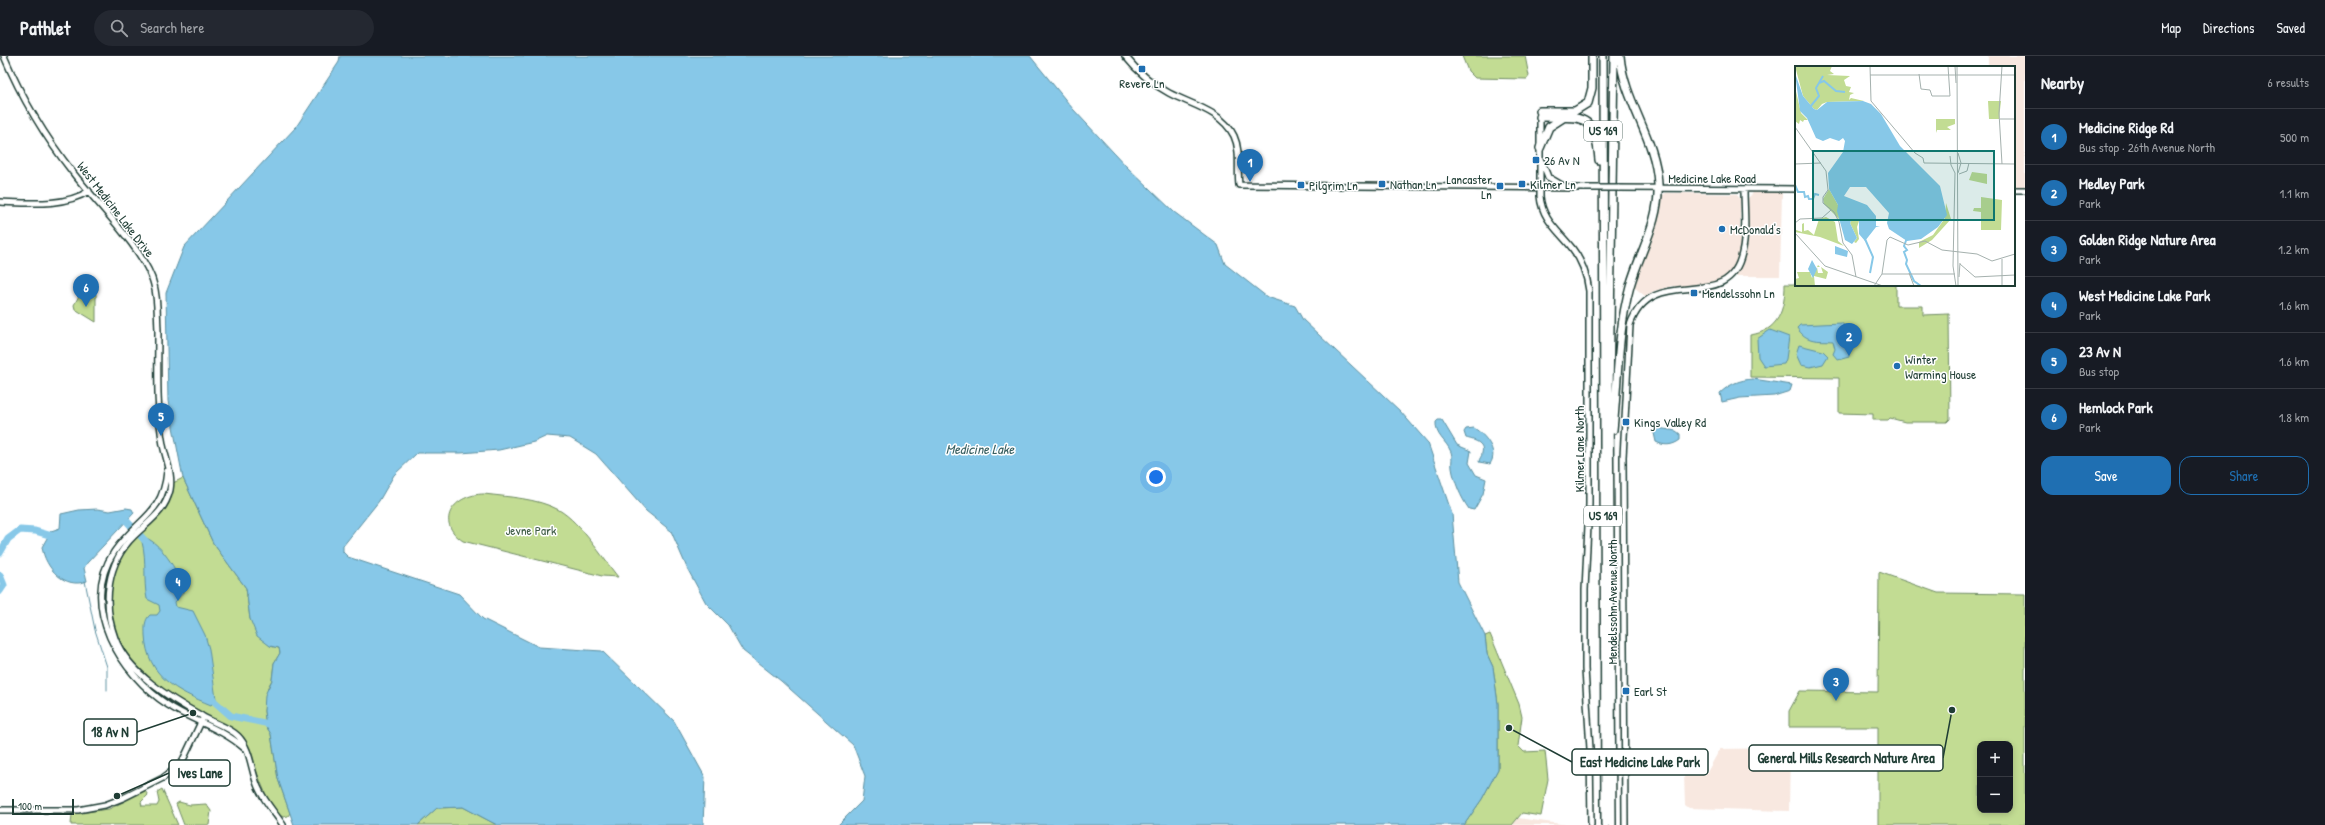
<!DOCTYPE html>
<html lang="en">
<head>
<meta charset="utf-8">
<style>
	body { margin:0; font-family:"Patrick Hand",sans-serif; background:#242831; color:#f1f3f6 }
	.controls { position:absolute; right:12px; bottom:12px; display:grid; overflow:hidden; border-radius:8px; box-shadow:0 2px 6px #0003 }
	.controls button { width:36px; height:36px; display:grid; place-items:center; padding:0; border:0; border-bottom:1px solid #363941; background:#171b24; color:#f1f3f6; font:20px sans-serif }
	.scale { position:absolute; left:12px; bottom:10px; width:62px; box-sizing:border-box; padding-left:4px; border:2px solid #1f3d34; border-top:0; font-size:11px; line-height:14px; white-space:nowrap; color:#1f3d34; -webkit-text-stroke:3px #fff; paint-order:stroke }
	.you { position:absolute; left:1156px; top:421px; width:14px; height:14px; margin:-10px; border:3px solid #fff; border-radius:50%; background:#1a73e8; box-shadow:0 0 0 6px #1a73e833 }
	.badge { display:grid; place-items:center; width:26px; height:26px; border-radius:50%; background:#1f6fb2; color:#fff; font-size:13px; font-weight:700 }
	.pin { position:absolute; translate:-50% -33px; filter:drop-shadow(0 1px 2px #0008) }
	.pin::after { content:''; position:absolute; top:21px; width:14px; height:12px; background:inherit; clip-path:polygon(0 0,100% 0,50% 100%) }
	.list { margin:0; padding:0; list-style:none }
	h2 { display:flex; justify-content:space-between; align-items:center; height:52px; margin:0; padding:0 16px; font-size:17px }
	h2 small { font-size:13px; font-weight:400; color:#9ea1a6 }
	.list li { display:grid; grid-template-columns:26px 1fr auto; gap:12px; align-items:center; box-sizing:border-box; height:56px; padding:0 16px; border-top:1px solid #363941 }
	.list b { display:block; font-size:15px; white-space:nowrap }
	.list p { margin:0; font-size:13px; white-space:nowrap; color:#9ea1a6 }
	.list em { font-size:13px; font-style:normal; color:#9ea1a6 }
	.actions { display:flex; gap:8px; padding:12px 16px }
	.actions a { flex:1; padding:9px 0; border:1px solid #1f6fb2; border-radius:12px; text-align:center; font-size:14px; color:#1f6fb2 }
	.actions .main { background:#1f6fb2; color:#fff }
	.icon { flex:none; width:22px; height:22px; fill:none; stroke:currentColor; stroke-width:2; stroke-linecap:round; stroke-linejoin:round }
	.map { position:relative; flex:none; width:2025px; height:769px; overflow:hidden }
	header { display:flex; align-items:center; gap:24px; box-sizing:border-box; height:56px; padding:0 20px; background:#171b24; border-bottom:1px solid #363941 }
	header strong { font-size:19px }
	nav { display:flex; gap:22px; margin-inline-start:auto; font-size:14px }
	.search { width:280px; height:36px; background:#242831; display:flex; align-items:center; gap:10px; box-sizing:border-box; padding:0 14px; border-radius:22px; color:#9ea1a6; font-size:15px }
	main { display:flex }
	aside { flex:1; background:#171b24 }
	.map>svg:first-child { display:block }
</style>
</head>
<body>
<header>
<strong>Pathlet</strong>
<div class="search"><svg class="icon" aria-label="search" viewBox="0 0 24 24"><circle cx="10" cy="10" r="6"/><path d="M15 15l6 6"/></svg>Search here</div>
<nav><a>Map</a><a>Directions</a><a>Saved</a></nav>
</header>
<main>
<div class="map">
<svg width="2025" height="769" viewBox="0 0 2025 769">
	<rect width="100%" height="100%" fill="#fff"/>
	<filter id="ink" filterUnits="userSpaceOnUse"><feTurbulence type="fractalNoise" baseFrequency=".025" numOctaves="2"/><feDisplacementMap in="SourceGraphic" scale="8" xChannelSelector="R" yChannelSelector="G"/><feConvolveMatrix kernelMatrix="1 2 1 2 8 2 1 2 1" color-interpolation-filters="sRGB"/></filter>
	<g filter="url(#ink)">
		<path fill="#f8e8e0" d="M 1988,0 L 2025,0 L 2025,130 L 2014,130 L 2014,11 L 1988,11 Z
			M 1666,137 L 1737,138 L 1740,143 L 1740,196 L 1734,211 L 1726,220 L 1714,227 L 1702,231 L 1672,230 L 1654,235 L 1645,240 L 1634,231 L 1641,206 L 1655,175 L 1661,140 Z
			M 1753,137 L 1782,137 L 1780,220 L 1734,220 L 1746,194 L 1747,143 Z
			M 1790,692 L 1789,755 L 1689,752 L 1685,749 L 1684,718 L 1706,718 L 1720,693 Z
			M 1518,762 L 1568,769 L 1512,769 Z"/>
		<path fill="#c2dc93" stroke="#708c64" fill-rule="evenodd" d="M 1462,0 L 1525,0 L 1529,20 L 1527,23 L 1475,22 L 1468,15 Z
			M 1785,228 L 1896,229 L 1896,250 L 1923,250 L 1923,259 L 1949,258 L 1950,363 L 1947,366 L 1905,366 L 1890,362 L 1888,364 L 1873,364 L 1873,358 L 1839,357 L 1839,322 L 1750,321 L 1750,279 C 1779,275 1785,253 1785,228 Z
			M 89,234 L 96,238 L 96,266 L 75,253 L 74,249 L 80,238 Z
			M 183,422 L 213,487 L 246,532 L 250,563 L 270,590 L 279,592 L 280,597 L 274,607 L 272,624 L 268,631 L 264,655 L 266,670 L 271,678 L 278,723 L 290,757 L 288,760 L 283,761 L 278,758 L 266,739 L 244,684 L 154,631 L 121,593 L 115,582 L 108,533 L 126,487 L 158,459 L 171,428 Z
			M 484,438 C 508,441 537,442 559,454 C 581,467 602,501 618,521 L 602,520 L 463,485 C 433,465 455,438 484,438 Z
			M 1879,516 L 1938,537 L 2025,538 L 2025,769 L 1878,769 L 1878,671 L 1789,671 L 1789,655 L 1800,635 L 1878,636 ZM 1980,688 L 2010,688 L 2010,754 L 1980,754 Z
			M 1490,578 L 1519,648 L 1522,661 L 1518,690 L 1524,696 L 1545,695 L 1548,723 L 1541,760 L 1522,757 L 1512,769 L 1464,769 L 1482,743 L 1498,713 L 1498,648 L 1493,611 L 1487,598 L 1485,580 Z
			M 162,733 L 178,769 L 71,769 L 72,758 L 109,753 L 145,735 L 148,739 L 141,746 L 142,750 L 157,750 L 159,746 L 157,736 Z
			M 179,746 L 190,749 L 206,748 L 211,755 L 209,769 L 184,769 L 176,748 Z
			M 463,751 L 497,769 L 418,769 L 437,752 Z"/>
		<path fill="#87c8e8" stroke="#5d90a0" d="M 340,0 L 1030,0 L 1073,53 L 1127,111 L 1174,156 L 1218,189 L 1225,208 L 1267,241 L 1295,250 L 1303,264 L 1400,355 L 1428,387 L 1452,458 L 1458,526 L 1485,580 L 1487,598 L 1493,611 L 1498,648 L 1498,713 L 1482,743 L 1464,769 L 838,769 L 862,745 L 865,720 L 853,689 L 781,625 L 743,595 L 728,569 L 706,547 L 687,512 L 671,475 L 646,455 L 596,398 L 570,382 L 547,380 L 534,386 L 499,394 L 461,397 L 417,397 L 394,419 L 379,445 L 343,490 L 343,496 L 348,501 L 459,538 L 483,563 L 539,591 L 602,595 L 674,665 L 705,721 L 703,769 L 497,769 L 463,751 L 437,752 L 418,769 L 294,769 L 278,723 L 271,678 L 266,670 L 264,655 L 265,639 L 272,624 L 274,607 L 280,597 L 279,592 L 270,590 L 257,580 L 250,563 L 246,532 L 213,487 L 183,422 L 168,345 L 166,237 L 184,191 L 296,71 L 339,6 Z
			M 1841,267 L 1844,269 L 1849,283 L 1849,301 L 1838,304 L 1833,298 L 1835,293 L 1833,285 C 1818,284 1807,287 1797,272 L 1800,269 Z
			M 1770,274 L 1789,281 L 1786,303 L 1784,308 L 1764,310 L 1758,301 L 1757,283 Z
			M 1799,289 L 1823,295 L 1828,300 L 1823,308 L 1810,311 L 1801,309 L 1796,298 Z
			M 1753,323 L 1792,329 L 1790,335 L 1774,340 L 1740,342 L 1722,346 L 1720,337 C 1730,328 1739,324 1753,323 Z
			M 1438,364 L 1442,364 L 1457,389 L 1471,395 L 1469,407 L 1476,419 L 1486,423 L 1483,438 L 1474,454 L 1469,453 C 1461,442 1454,425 1452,412 C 1451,406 1453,401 1451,396 C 1446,384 1435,380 1436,366 Z
			M 1474,372 C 1485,379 1499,395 1490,408 L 1479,406 C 1479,402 1482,401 1482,397 C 1485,386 1473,384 1466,382 L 1464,376 L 1466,373 Z
			M 1658,372 L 1676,375 L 1680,378 L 1680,384 C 1672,390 1664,390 1656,386 L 1653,373 Z
			M 126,452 L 132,453 L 134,457 L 87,507 L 84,512 L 87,525 C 65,534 45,512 42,491 L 51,475 L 60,472 L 61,458 L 79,454 L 97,453 L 110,455 Z
			M 146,482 C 161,487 183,521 183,537 L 175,546 L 176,551 L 193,555 L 205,579 L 209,593 L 216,643 L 211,649 C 177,635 147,621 145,579 C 145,572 144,564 150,559 L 157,559 L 160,555 L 159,549 L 147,543 C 143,524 147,505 142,486 Z"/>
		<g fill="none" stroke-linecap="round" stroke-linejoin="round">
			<path stroke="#5d90a0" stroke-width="1" d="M 85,525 L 95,574 L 107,611 L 107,634"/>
			<path stroke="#87c8e8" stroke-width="7" d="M 122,460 L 150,490
				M 0,497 L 8,483 L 20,474 L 35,475 L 56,481
				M 0,519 L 4,529 L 0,535
				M 210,638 L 215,646 L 231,660 L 274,669"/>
			<g stroke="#1f3d34" stroke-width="8">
				<path id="tertiary" d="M 4,0 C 22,43 45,81 74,118 C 95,145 147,197 154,229 C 158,244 157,259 158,274 C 158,312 156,352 163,389 C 166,404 173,418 170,434 C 165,456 149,465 134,480 C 107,506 102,547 115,582 C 128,617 171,643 202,660 C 213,667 229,671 238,680 C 251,693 251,715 258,731 C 264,745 275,757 283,769
					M 1125,0 C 1137,15 1152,28 1169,37 C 1192,49 1222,55 1234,80 C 1241,95 1237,113 1239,129 L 1585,132
					M 1540,59 L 1540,140 C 1542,164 1559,175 1572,192 C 1582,205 1587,219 1589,235 L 1589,448 L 1585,534 L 1585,613 L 1590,693 L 1591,769
					M 1542,106 L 1548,121 L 1565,131
					M 1618,132 L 1796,133
					M 2014,134 L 2025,134
					M 0,146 C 28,147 64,151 89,135
					M 167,415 C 163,460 137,462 114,496 C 78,550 121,618 168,649 C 192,665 222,672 244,692
					M 0,754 L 78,754 L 105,749 L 123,742 L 163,722 L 175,713 L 183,704 L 202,664
					M 1625,769 L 1623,401 L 1630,269 C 1653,204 1728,261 1742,197 C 1747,178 1744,153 1744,133"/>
			</g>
			<g stroke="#1f3d34" stroke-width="10">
				<path id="motorway" d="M 1603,0 L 1605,769
					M 1540,55 L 1575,55 L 1588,47 L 1592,32 L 1592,0
					M 1540,61 C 1582,62 1595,55 1599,104
					M 1540,92 L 1549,71 L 1563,62
					M 1613,374 C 1618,326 1617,277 1630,230 C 1640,195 1660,165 1658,128 C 1656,82 1624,46 1620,0
					M 1612,769 L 1609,338 L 1614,0"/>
			</g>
			<use href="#tertiary" stroke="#fff" stroke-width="5"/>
			<use href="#motorway" stroke="#fff" stroke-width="7"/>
			<g stroke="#1f3d34" stroke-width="8" stroke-linecap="butt">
				<path id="tertiary-bridge" d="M 1585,132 L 1618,132"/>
			</g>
			<use href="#tertiary-bridge" stroke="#fff" stroke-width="5"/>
		</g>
	</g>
	<g fill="#1f6fb2" stroke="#fff" stroke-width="1.5">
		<rect x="1138" y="9" width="8" height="8" rx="2"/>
		<rect x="1532" y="100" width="8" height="8" rx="2"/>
		<rect x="1378" y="124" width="8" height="8" rx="2"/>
		<rect x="1518" y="124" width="8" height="8" rx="2"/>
		<rect x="1297" y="125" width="8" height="8" rx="2"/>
		<rect x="1496" y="126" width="8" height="8" rx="2"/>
		<circle cx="1722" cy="173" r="4"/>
		<rect x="1690" y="233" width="8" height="8" rx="2"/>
		<circle cx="1897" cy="310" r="4"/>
		<rect x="1622" y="362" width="8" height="8" rx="2"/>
		<rect x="1622" y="631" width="8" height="8" rx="2"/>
	</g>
	<g text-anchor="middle" stroke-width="3" stroke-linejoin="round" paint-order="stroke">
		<g fill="#fff" stroke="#627771" stroke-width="1">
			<rect x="1584" y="65" width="38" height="20" rx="3"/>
			<rect x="1584" y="450" width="38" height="20" rx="3"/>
		</g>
		<g font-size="12" font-weight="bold" fill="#1f3d34">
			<text x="1603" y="79">US 169</text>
			<text x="1603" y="464">US 169</text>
		</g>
		<g font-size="13" fill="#1f3d34" stroke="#fff" text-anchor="start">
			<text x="1142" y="32" text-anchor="middle">Revere Ln</text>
			<text x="1544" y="109">26 Av N</text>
			<text x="1492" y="128" text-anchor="end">Lancaster<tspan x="1492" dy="15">Ln</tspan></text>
			<text x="1390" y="133">Nathan Ln</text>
			<text x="1530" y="133">Kilmer Ln</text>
			<text x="1309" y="134">Pilgrim Ln</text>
			<text x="1730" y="178">McDonald's</text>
			<text x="1702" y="242">Mendelssohn Ln</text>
			<text x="1905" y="308">Winter<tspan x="1905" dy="15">Warming House</tspan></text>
			<text x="1634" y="371">Kings Valley Rd</text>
			<text x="1634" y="640">Earl St</text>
		</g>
		<g font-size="13" fill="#1f3d34" stroke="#fff">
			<text x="1712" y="127">Medicine Lake Road</text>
			<text transform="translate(116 153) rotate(52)" y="5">West Medicine Lake Drive</text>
			<text transform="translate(1579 393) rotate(-90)" y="5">Kilmer Lane North</text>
			<text transform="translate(1612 546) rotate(-90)" y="5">Mendelssohn Avenue North</text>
		</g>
		<g font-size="13" fill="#405d47" stroke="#fff">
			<text x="531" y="479">Jevne Park</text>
		</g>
		<g font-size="14" font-style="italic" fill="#396061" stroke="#fff">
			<text x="980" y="398">Medicine Lake</text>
		</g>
	</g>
	<g transform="translate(1795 10)">
		<rect width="220" height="220" fill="#fff"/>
		<path d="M 0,0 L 37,0 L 35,5 L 39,8 L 32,9 L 55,10 L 49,14 L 51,20 L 56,21 L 54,26 L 59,27 L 55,29 L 54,34 L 56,32 L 69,35 L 32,36 L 27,38 L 22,44 L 19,43 L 8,30 ZM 0,21 L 6,47 L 13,54 L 9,54 L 8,56 L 5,54 L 4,58 L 0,55 ZM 193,35 L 206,35 L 204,53 L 194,53 ZM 141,53 L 160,53 L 160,58 L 152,61 L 156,64 L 142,64 L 141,67 ZM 177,106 L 192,108 L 192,118 L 174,114 ZM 34,123 L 43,139 L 44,153 L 29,138 L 28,133 ZM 186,131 L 207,134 L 206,164 L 186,164 L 186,146 L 178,145 L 179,142 L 186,142 ZM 151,137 L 156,153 L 137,174 L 124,182 L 124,176 L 138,169 L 150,152 ZM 31,151 L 40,156 L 43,175 L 49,180 L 25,171 L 0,166 L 1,164 L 7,166 L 7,158 L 9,157 L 9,165 L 13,164 L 19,169 L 24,153 ZM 57,153 L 64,155 L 62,161 L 64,173 L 61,177 L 59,176 L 62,172 L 55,157 ZM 23,199 L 25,201 L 22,201 L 23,207 L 28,207 L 26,201 L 33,206 L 31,213 L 19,210 L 20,220 L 0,220 L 0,213 L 4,212 L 2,206 L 15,206 L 17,212 Z" fill="#c2dc93"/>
		<path d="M 0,7 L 8,30 L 19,43 L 22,44 L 32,36 L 68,35 L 76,38 L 86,48 L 105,80 L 145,120 L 152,149 L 143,161 L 126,173 L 112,175 L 94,163 L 92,157 L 94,147 L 71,121 L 55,121 L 49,130 L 72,139 L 81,150 L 81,160 L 85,161 L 81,161 L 70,175 L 64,168 L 64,155 L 57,153 L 55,157 L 62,172 L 57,178 L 50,174 L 42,145 L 43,139 L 34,123 L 33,107 L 48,86 L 50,75 L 48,72 L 44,75 L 35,72 L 28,75 L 21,72 L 12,52 L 5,45 ZM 40,180 L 53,185 L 52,191 L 40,188 ZM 17,194 L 22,203 L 18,212 L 13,203 Z" fill="#87c8e8"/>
		<path fill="none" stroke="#87c8e8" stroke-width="2" d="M 24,17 L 29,15 L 41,25 L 50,26M 15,41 L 24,30 L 21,22 L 28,10M 0,119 L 3,126 L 9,126 L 10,131 L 13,130 L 14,133 L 18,133 L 20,128 L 24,129M 112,172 L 109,180 L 112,184 L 109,186 L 112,194 L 111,198 L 119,215 L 126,220M 70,173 L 78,191 L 75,207"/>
		<path fill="none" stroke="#a5b1ae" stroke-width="1" d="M 75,0 L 76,35 L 120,87 L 128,92 L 129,97 L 220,98M 160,0 L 161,17M 162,0 L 163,220M 207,0 L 204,47 L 207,98M 124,8 L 126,23 L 135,24 L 137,30 L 155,30 L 153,0M 75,9 L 220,9M 205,53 L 220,53M 0,61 L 31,105 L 33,124 L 28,131 L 28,137 L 39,146 L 44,156 L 48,177 L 57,189 L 61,211M 163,87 L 166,97 L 163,107M 155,90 L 156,99 L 160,107 L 158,200 L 161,220M 0,98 L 26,97M 164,108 L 172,105 L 174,97M 0,157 L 5,153 L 27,152 L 36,144M 0,167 L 30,200 L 88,220M 165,198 L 180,211 L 220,209M 114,207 L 119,220M 87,208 L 92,174 L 95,171 L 113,179 L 130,175 L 147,184 L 182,188 L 197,195 L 220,188M 87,208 L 160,208M 164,211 L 165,197M 79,220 L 87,208M 207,220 L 207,193"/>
		<path fill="#0f766e" fill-opacity="0.15" stroke="#0f766e" stroke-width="2" d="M 18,85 L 199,85 L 199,154 L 18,154 Z"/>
		<rect width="220" height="220" fill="none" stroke="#1f3d34" stroke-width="2"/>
	</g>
	<path fill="none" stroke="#1f3d34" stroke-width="1.5" d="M193 657L137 676M1952 654L1943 702M1509 672L1572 706M117 740L169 717"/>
	<g fill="#1f3d34" stroke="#fff" stroke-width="1.5">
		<circle cx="193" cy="657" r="4"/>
		<circle cx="1952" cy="654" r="4"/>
		<circle cx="1509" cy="672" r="4"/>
		<circle cx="117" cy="740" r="4"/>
	</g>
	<g fill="#fff" stroke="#1f3d34" stroke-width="1.5">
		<rect x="84" y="663" width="53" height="26" rx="4"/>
		<rect x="1749" y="689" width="194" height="26" rx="4"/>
		<rect x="1572" y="693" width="136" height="26" rx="4"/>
		<rect x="169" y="704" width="61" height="26" rx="4"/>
	</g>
	<g font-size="14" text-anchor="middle" font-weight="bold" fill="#1f3d34">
		<text x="110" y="681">18 Av N</text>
		<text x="1846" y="707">General Mills Research Nature Area</text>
		<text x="1640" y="711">East Medicine Lake Park</text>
		<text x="200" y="722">Ives Lane</text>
	</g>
</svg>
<div class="controls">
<button>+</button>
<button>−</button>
</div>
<div class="scale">100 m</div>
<div class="you"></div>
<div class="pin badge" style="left:1250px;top:126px">1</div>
<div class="pin badge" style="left:1849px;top:300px">2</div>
<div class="pin badge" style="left:1836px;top:645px">3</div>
<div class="pin badge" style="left:178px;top:545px">4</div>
<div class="pin badge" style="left:161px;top:380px">5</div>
<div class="pin badge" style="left:86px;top:251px">6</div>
</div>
<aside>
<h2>Nearby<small>6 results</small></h2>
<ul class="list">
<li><span class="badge">1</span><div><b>Medicine Ridge Rd</b><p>Bus stop · 26th Avenue North</p></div><em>500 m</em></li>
<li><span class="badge">2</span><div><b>Medley Park</b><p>Park</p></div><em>1.1 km</em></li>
<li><span class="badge">3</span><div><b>Golden Ridge Nature Area</b><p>Park</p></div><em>1.2 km</em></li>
<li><span class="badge">4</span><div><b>West Medicine Lake Park</b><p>Park</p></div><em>1.6 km</em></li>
<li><span class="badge">5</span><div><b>23 Av N</b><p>Bus stop</p></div><em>1.6 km</em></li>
<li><span class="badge">6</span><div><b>Hemlock Park</b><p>Park</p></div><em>1.8 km</em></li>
</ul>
<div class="actions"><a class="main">Save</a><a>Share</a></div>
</aside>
</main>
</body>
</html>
